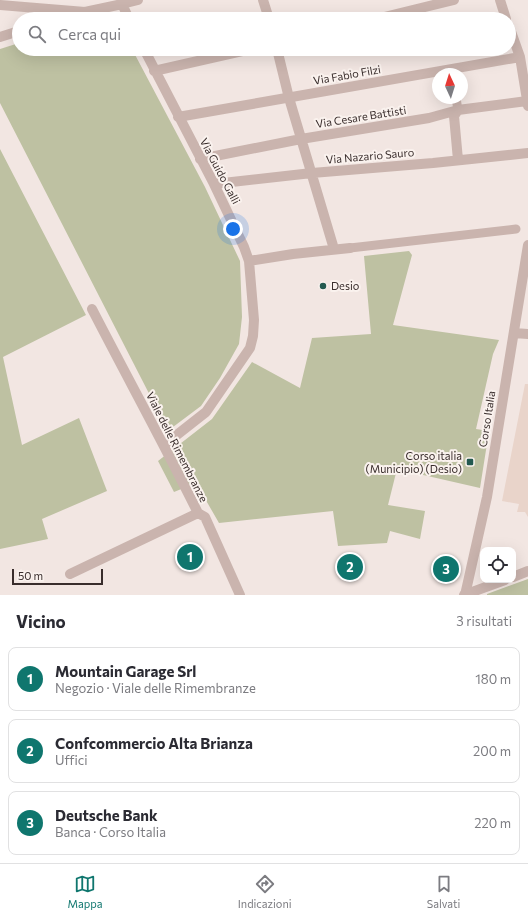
<!DOCTYPE html>
<html lang="it">
<head>
<meta charset="utf-8">
<style>
	body { margin:0; font-family:Commissioner,sans-serif; background:#f7f7f7; color:#2b2b33 }
	.controls { position:absolute; right:12px; bottom:12px; display:grid; overflow:hidden; border-radius:8px; box-shadow:0 4px 16px #0002 }
	.controls button { width:36px; height:36px; display:grid; place-items:center; padding:0; border:0; border-bottom:1px solid #e1e1e2; background:#fff; color:#2b2b33; font:20px sans-serif }
	.compass { position:absolute; left:432px; top:68px; width:36px; height:36px; border-radius:50%; background:#fff; box-shadow:0 4px 16px #0002; rotate:356deg }
	.scale { position:absolute; left:12px; bottom:10px; width:91px; box-sizing:border-box; padding-left:4px; border:2px solid #392d2c; border-top:0; font-size:11px; line-height:14px; white-space:nowrap; color:#392d2c; -webkit-text-stroke:3px #faf2ee; paint-order:stroke }
	.you { position:absolute; left:233px; top:229px; width:14px; height:14px; margin:-10px; border:3px solid #fff; border-radius:50%; background:#1a73e8; box-shadow:0 0 0 6px #1a73e833 }
	.badge { display:grid; place-items:center; width:26px; height:26px; border-radius:50%; background:#0f766e; color:#fff; font-size:13px; font-weight:700 }
	.pin { position:absolute; translate:-50% -50%; border:2px solid #fff; box-shadow:0 1px 4px #0006 }
	.list { margin:0; padding:0; list-style:none }
	h2 { display:flex; justify-content:space-between; align-items:center; height:52px; margin:0; padding:0 16px; font-size:17px }
	h2 small { font-size:13px; font-weight:400; color:#7c7c81 }
	.list li { display:grid; grid-template-columns:26px 1fr auto; gap:12px; align-items:center; box-sizing:border-box; height:64px; margin:0 8px 8px; padding:0 8px; border:1px solid #e1e1e2; border-radius:8px }
	.list b { display:block; font-size:15px; white-space:nowrap }
	.list p { margin:0; font-size:13px; white-space:nowrap; color:#7c7c81 }
	.list em { font-size:13px; font-style:normal; color:#7c7c81 }
	.icon { flex:none; width:22px; height:22px; fill:none; stroke:currentColor; stroke-width:2; stroke-linecap:round; stroke-linejoin:round }
	.map { position:relative; flex:none; width:528px; height:595px; overflow:hidden }
	.search { position:absolute; background:#fff; box-shadow:0 4px 16px #0002; left:12px; right:12px; top:12px; height:44px; display:flex; align-items:center; gap:10px; box-sizing:border-box; padding:0 14px; border-radius:22px; color:#7c7c81; font-size:15px }
	.sheet { height:268px; background:#fff }
	nav { display:flex; justify-content:space-around; align-items:center; box-sizing:border-box; height:56px; border-top:1px solid #e1e1e2; background:#fff; font-size:11px; color:#7c7c81 }
	nav a { display:grid; justify-items:center; gap:2px }
	nav .on { color:#0f766e }
	.map>svg:first-child { display:block }
</style>
</head>
<body>
<div class="map">
<svg width="528" height="595" viewBox="0 0 528 595">
	<rect width="100%" height="100%" fill="#f2e6e2"/>
	<path fill="#bec1a2" d="M 19,43 L 19,49 L 132,49 L 205,187 L 240,261 L 242,317 L 239,344 L 220,378 L 201,406 L 169,430 L 159,413 L 0,103 L 0,49 Z
		M 0,149 L 86,315 L 3,357 L 22,445 L 79,418 L 107,491 L 42,519 L 48,539 L 0,549 Z
		M 409,251 L 412,255 L 393,325 L 499,340 L 493,354 L 476,429 L 489,431 L 480,488 L 397,469 L 388,505 L 425,511 L 420,539 L 390,531 L 387,543 L 338,546 L 333,511 L 219,523 L 196,483 L 174,492 L 158,461 L 212,419 L 252,362 L 300,388 L 312,338 L 371,334 L 364,256 Z
		M 528,579 L 528,595 L 487,595 L 487,594 Z"/>
	<path fill="#e9d4ca" d="M 525,384 L 528,384 L 528,517 L 525,512 L 517,512 L 519,504 L 502,501 Z"/>
	<g fill="none" stroke-linecap="round" stroke-linejoin="round">
		<path stroke="#cab4ae" stroke-width="9" d="M 456,98 L 458,110
			M 350,248 L 516,229"/>
		<path stroke="#cab4ae" stroke-width="10" d="M 263,0 L 269,19
			M 500,0 L 506,19
			M 122,4 L 129,19
			M 0,5 L 85,12 L 122,4 L 138,0
			M 60,19 L 78,14
			M 376,19 L 454,0
			M 509,26 L 520,57 L 528,106
			M 0,37 L 19,31
			M 144,49 L 214,184 L 244,247 L 249,261 L 254,320 L 253,336 L 250,348 L 206,412 L 164,445
			M 277,49 L 289,98 L 334,249
			M 154,71 L 251,49
			M 458,110 L 454,116 L 458,160
			M 178,117 L 520,57
			M 200,159 L 301,139 L 429,118 L 458,110 L 527,101
			M 214,184 L 312,173 L 433,163 L 528,153
			M 249,261 L 293,254 L 350,248
			M 92,309 C 127,377 164,444 198,513 L 205,517 L 240,595
			M 514,333 L 528,334
			M 70,574 L 198,513
			M 465,595 L 487,497 L 528,245"/>
		<path stroke="#cab4ae" stroke-width="10" d="M 513,577 L 528,571
			M 464,595 L 505,580"/>
	</g>
	<g fill="#23594f" stroke="#faf2ee" stroke-width="1.5">
		<circle cx="323" cy="286" r="4"/>
		<rect x="466" y="458" width="8" height="8" rx="2"/>
	</g>
	<g text-anchor="middle" stroke-width="4" stroke-linejoin="round" paint-order="stroke">
		<g font-size="11" fill="#392d2c" stroke="#faf2ee">
			<text transform="translate(347 75) rotate(-10)" y="4">Via Fabio Filzi</text>
			<text transform="translate(361 117) rotate(-9)" y="4">Via Cesare Battisti</text>
			<text transform="translate(370 156) rotate(-5)" y="4">Via Nazario Sauro</text>
			<text transform="translate(220 171) rotate(62)" y="4">Via Guido Galli</text>
			<text transform="translate(487 419) rotate(-81)" y="4">Corso Italia</text>
			<text transform="translate(177 447) rotate(63)" y="4">Viale delle Rimembranze</text>
		</g>
		<g font-size="11" fill="#392d2c" stroke="#faf2ee" text-anchor="start">
			<text x="331" y="290">Desio</text>
			<text x="462" y="460" text-anchor="end">Corso italia<tspan x="462" dy="13">(Municipio) (Desio)</tspan></text>
		</g>
	</g>
</svg>
<div class="controls">
<button><svg class="icon" aria-label="locate" viewBox="0 0 24 24"><circle cx="12" cy="12" r="6"/><path d="M12 2v4M12 18v4M2 12h4M18 12h4"/></svg></button>
</div>
<svg class="compass" viewBox="-18 -18 36 36"><path d="M0-13l5 13h-10z" fill="#e53935"/><path d="M0 13l5-13h-10z" fill="#7c7c81"/></svg>
<div class="scale">50 m</div>
<div class="you"></div>
<div class="pin badge" style="left:190px;top:557px">1</div>
<div class="pin badge" style="left:350px;top:567px">2</div>
<div class="pin badge" style="left:446px;top:569px">3</div>
<div class="search"><svg class="icon" aria-label="search" viewBox="0 0 24 24"><circle cx="10" cy="10" r="6"/><path d="M15 15l6 6"/></svg>Cerca qui</div>
</div>
<section class="sheet">
<h2>Vicino<small>3 risultati</small></h2>
<ul class="list">
<li><span class="badge">1</span><div><b>Mountain Garage Srl</b><p>Negozio · Viale delle Rimembranze</p></div><em>180 m</em></li>
<li><span class="badge">2</span><div><b>Confcommercio Alta Brianza</b><p>Uffici</p></div><em>200 m</em></li>
<li><span class="badge">3</span><div><b>Deutsche Bank</b><p>Banca · Corso Italia</p></div><em>220 m</em></li>
</ul>
</section>
<nav>
<a class="on"><svg class="icon" aria-label="map" viewBox="0 0 24 24"><path d="M3 6l6-2 6 2 6-2v14l-6 2-6-2-6 2zM9 4v14M15 6v14"/></svg>Mappa</a>
<a><svg class="icon" aria-label="directions" viewBox="0 0 24 24"><path d="M12 3l9 9-9 9-9-9zM9 14v-3h6M13 9l2 2-2 2"/></svg>Indicazioni</a>
<a><svg class="icon" aria-label="saved" viewBox="0 0 24 24"><path d="M7 4h10v16l-5-4-5 4z"/></svg>Salvati</a>
</nav>
</body>
</html>
